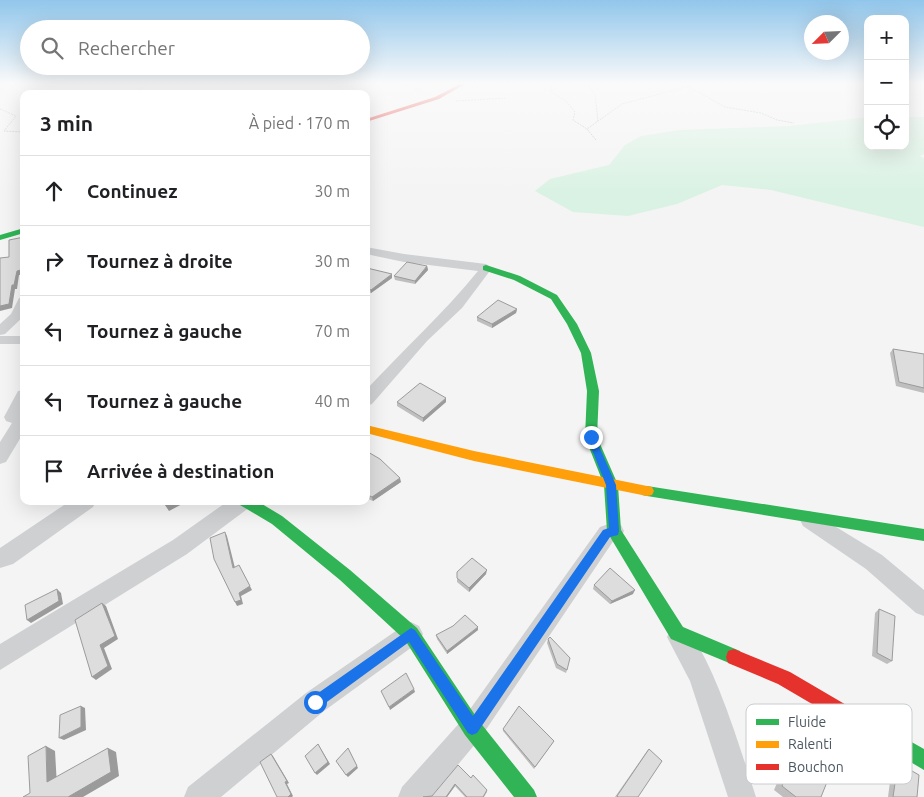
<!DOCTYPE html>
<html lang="fr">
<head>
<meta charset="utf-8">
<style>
	body { margin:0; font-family:Ubuntu,sans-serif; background:#f2f2f2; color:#202124 }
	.controls { position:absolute; right:15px; top:15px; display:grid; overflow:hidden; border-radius:10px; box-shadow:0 5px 20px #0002 }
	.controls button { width:45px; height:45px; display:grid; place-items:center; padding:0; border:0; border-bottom:1px solid #e0e0e0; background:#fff; color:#202124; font:25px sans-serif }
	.compass { position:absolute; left:804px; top:15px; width:45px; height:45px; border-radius:50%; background:#fff; box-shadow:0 5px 20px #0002; rotate:246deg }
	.stop { position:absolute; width:15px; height:15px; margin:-11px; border:4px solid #1a73e8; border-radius:50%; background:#fff }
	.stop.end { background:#1a73e8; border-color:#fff; box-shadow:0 1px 5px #0008 }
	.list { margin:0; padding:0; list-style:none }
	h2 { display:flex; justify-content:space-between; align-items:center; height:65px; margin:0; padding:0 20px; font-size:21px }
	h2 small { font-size:16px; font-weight:400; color:#757577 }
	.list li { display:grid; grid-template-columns:32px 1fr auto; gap:15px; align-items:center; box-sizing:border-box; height:70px; padding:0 20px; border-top:1px solid #e0e0e0 }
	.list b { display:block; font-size:19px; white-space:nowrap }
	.list em { font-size:16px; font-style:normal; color:#757577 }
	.icon { flex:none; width:28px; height:28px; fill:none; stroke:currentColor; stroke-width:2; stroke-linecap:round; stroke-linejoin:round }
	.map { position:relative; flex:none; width:924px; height:797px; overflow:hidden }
	.search { position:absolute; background:#fff; box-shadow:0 5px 20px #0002; left:20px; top:20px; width:350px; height:55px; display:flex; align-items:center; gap:12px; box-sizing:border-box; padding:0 18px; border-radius:28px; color:#757577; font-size:19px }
	.panel { position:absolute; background:#fff; box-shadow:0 5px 20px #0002; left:20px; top:90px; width:350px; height:415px; border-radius:10px }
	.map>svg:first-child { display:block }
</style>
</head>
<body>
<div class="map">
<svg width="924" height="797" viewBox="0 0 924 797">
	<rect width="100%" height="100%" fill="#f4f4f4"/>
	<path fill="#d9f2e3" d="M 868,117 L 868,146 L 905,146 L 905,117 L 924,117 L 924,154 L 920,156 L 924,158 L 924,227 L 771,190 L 722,185 L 677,204 L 628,216 L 573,212 L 535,191 L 550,179 L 609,165 L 625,145 L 641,136 L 680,130 L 789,126 Z"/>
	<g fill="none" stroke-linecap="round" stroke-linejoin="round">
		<path stroke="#bcc7c4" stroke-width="1" stroke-dasharray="2 1" stroke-linecap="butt" d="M 399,83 L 420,90
			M 540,83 L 552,86 L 548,83
			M 575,83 L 589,85
			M 587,83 L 595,95 L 598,121
			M 669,83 L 691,88 L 725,107 L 761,113 L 777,120 L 794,123
			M 552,86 L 551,92 L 566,101 L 575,112 L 573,120 L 587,129
			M 477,87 L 501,83
			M 133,94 L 149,83
			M 456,101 L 506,98
			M 0,109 L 16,116 L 4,131 L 24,132
			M 596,140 L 587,129 L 622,104 L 701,83"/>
		<path fill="#ced0d2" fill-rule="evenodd" d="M 366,247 L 404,254 L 486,264 L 492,268 L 462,308 L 427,341 L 372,404 L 366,406 L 366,390 C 403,350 444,313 478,271 L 404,262 L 366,254 Z
			M 24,297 L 24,316 L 5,334 L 0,335 L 0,324 L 11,314 L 19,298 Z
			M 0,336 L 24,336 L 24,344 L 0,344 Z
			M 24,390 L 24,432 L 6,462 L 0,464 L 0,442 L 12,423 L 6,421 L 4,417 L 18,391 Z
			M 70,501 L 96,501 L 93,507 L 13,564 L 0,568 L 0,548 Z
			M 228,501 L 253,501 L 250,507 L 187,554 L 0,670 L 0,644 L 173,540 Z
			M 810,511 L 882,555 L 924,590 L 924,616 L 916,613 L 866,569 L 803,526 L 800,520 L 803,514 Z
			M 614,522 L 621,525 L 624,531 L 621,537 L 614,540 L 481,737 L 431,797 L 398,797 L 402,787 L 463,719 L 600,527 Z
			M 411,622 L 419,626 L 423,634 L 419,642 L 324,711 L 221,797 L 184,797 L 188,787 L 306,693 L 403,626 Z
			M 679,625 C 708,637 745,763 756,797 L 728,797 L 690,681 L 667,637 L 671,629 Z"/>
		<path fill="#30b455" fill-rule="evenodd" d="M 24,228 L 24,233 L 0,240 L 0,235 Z
			M 486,265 L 520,276 L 557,295 L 577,324 L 591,353 L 599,391 L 597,437 L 618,485 L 621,530 L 683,627 L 740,651 L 742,657 L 740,663 L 734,665 L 671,639 L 609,535 L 607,531 L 604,485 L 585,437 L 587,391 L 581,353 L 567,324 L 551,299 L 514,280 L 483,270 L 483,266 Z
			M 647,486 L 924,529 L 924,541 L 647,496 L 642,495 L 640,491 L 642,487 Z
			M 238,501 L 257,501 L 282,516 L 350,570 L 417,628 L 479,721 L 534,790 L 537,797 L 514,797 L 465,735 L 405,640 L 340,580 L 272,524 L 240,505 Z
			M 842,703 L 924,749 L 924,770 L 836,718 L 833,712 L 836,706 Z"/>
		<path fill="#ff9f0a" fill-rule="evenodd" d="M 366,425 L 474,451 L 647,486 L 652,487 L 654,491 L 652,495 L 647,496 L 474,461 L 366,433 Z"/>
		<path fill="#e5322d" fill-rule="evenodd" d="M 462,83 L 467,83 L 439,99 L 366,122 L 366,119 L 435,97 Z
			M 734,649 L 790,672 L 848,706 L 851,712 L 848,718 L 842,721 L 836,718 L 778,684 L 728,663 L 726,657 L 728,651 Z"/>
	</g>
	<path fill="#bebebf" d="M 427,266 L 428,270 L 415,284 L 395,280 L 394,276 Z
		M 366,268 L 392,274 L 392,278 L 371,293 L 366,292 Z
		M 517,309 L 516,313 L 492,328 L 477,321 L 477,317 Z
		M 893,349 L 924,354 L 924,393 L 896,386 L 890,353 Z
		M 397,402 L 446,402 L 423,422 L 397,406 Z
		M 366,453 L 401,482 L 373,501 L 366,498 Z
		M 457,572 L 486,574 L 469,592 L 457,582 Z
		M 594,585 L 633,594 L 610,604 L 593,589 Z
		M 879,609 L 892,661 L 887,664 L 872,656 L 875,613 Z
		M 478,627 L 478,630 L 447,654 L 437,639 L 436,635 Z
		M 548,639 L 567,670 L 566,673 L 556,668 L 547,643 Z
		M 806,709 L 834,751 L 830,754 L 816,742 L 799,731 L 802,712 Z
		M 503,729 L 554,741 L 534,769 L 503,731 Z
		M 649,749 L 638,797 L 615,797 L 647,751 Z
		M 794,757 L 821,797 L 783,797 L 774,790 L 786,762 Z
		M 898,763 L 917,797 L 888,797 L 892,766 Z
		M 458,765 L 471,778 L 487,790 L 487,792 L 484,797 L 465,797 L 455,786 L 447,797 L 423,797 L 432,796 Z"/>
	<path fill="#9b9b9b" d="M 427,266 L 428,270 L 415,284 L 415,281 Z
		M 24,269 L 24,274 L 19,275 L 17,289 L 15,289 L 12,308 L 0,311 L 0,306 L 12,285 L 17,271 Z
		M 392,274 L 392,278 L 371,293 L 371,290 Z
		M 517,309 L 516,313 L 492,328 L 492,324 Z
		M 446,398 L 446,402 L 423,422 L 423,418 Z
		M 400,478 L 401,482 L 373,501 L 372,497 Z
		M 172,501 L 188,501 L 169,511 L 165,505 Z
		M 225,532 L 227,536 L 236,572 L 233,568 Z
		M 239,565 L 252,590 L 241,596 L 243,604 L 237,606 L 235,602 L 239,593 Z
		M 487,570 L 486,574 L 469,592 L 469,588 Z
		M 57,589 L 61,593 L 63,604 L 31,623 L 27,620 Z
		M 635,590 L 633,594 L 610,604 L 612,601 Z
		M 102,603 L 106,606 L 118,639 L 104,648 L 112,669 L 96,680 L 92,677 L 100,645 Z
		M 478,627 L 478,630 L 447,654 L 447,651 Z
		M 414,689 L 415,692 L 390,710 L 389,707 Z
		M 81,706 L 85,708 L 86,730 L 64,740 L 59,738 Z
		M 318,744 L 330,764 L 317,775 L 315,773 Z
		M 46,746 L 55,751 L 57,786 L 47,782 Z
		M 108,748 L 116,752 L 119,776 L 83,797 L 68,797 Z
		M 348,748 L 358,768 L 348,777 L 346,775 Z
		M 271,754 L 273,756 L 289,783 L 287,784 L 293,796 L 292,797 L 288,797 Z
		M 455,784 L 455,786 L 447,797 L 446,797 Z"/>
	<path fill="#ddddde" stroke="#9b9b9b" d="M 24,237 L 24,244 L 22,251 L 24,251 L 24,269 L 17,271 L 14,285 L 12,285 L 9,304 L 0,306 L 0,258 L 9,257 L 9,240 Z
		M 407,262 L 427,266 L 415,281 L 394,276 Z
		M 366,268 L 367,268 L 392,274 L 371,290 L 366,288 Z
		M 498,300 L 517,309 L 492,324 L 477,317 Z
		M 893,349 L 924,354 L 924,388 L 899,382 Z
		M 420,383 L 446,398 L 423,418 L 397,402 Z
		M 368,452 L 380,459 L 400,478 L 372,497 L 366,494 L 366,453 Z
		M 164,501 L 172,501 L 165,505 Z
		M 225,532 L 233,568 L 239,565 L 250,586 L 239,593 L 241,600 L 235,602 L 214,559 L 210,538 Z
		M 472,558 L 487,570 L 469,588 L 457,578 L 457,572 Z
		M 610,568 L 635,590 L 612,601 L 594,585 Z
		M 57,589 L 59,601 L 27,620 L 25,605 Z
		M 102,603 L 115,636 L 100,645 L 108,666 L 92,677 L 75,620 Z
		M 879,609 L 895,616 L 892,661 L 877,653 Z
		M 465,615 L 478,627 L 447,651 L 436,635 L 453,626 Z
		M 550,637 L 570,658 L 567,670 L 557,664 L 548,639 Z
		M 406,673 L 414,689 L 389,707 L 381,691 Z
		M 81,706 L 81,727 L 59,738 L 60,715 Z
		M 519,706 L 554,741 L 535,767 L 503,729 Z
		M 318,744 L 328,762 L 315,773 L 305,756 Z
		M 46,746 L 47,782 L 108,748 L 111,772 L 68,797 L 23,797 L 30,793 L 28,756 Z
		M 348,748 L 357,766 L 346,775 L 336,761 Z
		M 649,749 L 662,761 L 638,797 L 618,797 L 617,796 Z
		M 271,754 L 287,781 L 285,782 L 291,794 L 288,797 L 277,797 L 260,762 Z
		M 794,757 L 827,782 L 821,797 L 796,797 L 782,786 Z
		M 898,763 L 919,775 L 917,797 L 893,797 Z
		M 458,765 L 471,778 L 473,775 L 487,790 L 483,797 L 467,797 L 455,784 L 446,797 L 423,797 L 432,796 Z"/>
	<linearGradient id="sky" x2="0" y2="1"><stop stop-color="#91c6eb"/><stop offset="0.43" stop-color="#fafafa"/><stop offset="1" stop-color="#fafafa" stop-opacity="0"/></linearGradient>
	<rect width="924" height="194" fill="url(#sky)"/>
	<path fill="#1a73e8" d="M 591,433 L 595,437 L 616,485 L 619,531 L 618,535 L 610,537 L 477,733 L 472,735 L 468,733 L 409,642 L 320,707 L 315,709 L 311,707 L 309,702 L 311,698 L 411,628 L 415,630 L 473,716 L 603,530 L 609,528 L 606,485 L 587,437 Z"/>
	<rect x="746" y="704" width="166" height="80" rx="8" fill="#fff" stroke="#c9ccd0" stroke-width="1"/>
	<rect x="756" y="719" width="23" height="6" fill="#30b455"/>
	<rect x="756" y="741" width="23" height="7" fill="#ff9f0a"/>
	<rect x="756" y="764" width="23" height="6" fill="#e5322d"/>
	<g font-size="14" fill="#4a5661">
		<text x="788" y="727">Fluide</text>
		<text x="788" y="749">Ralenti</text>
		<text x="788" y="772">Bouchon</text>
	</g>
</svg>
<div class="controls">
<button>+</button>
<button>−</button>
<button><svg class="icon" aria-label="locate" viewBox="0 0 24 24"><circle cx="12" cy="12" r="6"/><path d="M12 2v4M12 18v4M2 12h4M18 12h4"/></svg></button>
</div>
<svg class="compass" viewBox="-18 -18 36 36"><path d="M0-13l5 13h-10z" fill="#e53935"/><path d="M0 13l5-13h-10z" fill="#757577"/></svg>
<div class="stop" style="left:315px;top:702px"></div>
<div class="stop end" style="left:591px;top:437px"></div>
<div class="search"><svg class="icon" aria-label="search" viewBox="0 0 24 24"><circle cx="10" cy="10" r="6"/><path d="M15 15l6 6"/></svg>Rechercher</div>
<section class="panel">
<h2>3 min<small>À pied · 170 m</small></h2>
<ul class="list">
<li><svg class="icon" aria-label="ahead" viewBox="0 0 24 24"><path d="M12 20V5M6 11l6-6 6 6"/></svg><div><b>Continuez</b></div><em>30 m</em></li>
<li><svg class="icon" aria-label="right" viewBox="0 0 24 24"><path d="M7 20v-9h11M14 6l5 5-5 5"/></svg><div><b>Tournez à droite</b></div><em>30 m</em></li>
<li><svg class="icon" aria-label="left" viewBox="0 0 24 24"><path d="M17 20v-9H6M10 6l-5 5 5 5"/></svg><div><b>Tournez à gauche</b></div><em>70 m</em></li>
<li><svg class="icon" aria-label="left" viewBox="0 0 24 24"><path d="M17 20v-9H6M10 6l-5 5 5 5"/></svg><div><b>Tournez à gauche</b></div><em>40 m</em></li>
<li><svg class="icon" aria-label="arrive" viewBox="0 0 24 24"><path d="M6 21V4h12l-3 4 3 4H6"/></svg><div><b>Arrivée à destination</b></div></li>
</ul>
</section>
</div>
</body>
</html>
